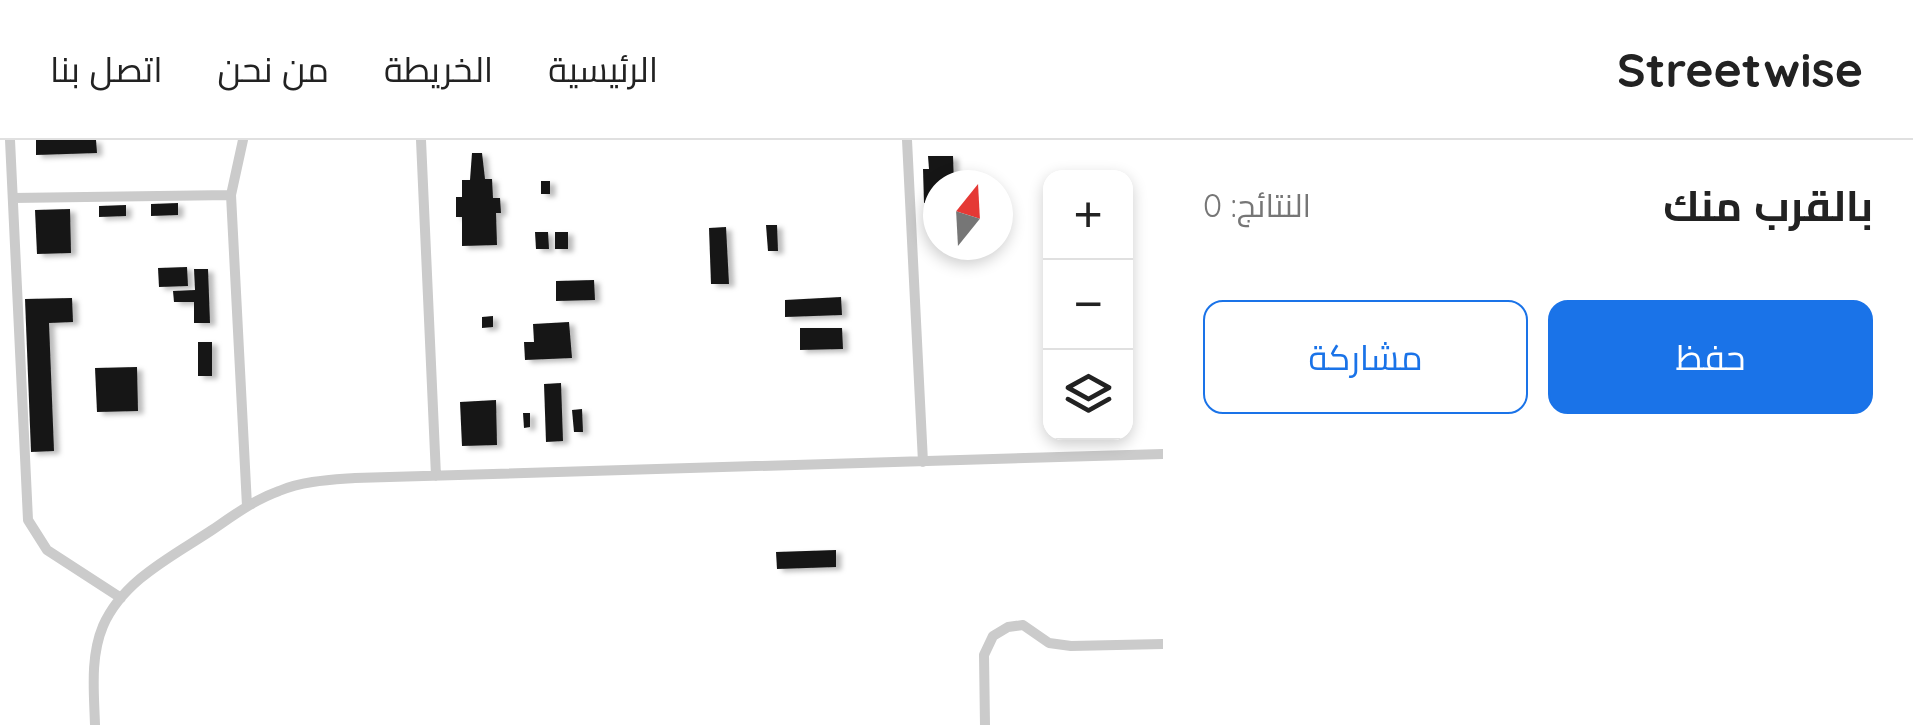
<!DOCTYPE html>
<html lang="ar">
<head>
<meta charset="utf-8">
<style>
	body { margin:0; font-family:Quicksand,Cairo,sans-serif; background:#f2f2f2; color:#222; direction:rtl }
	.controls { position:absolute; right:30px; top:30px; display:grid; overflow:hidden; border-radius:20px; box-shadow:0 5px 15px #0003 }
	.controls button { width:90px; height:90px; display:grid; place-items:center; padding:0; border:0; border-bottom:2px solid #e0e0e0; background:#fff; color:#222; font:50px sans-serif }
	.compass { position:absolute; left:923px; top:30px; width:90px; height:90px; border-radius:50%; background:#fff; box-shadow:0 5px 15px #0003; rotate:18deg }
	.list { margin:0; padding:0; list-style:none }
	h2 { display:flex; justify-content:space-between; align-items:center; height:130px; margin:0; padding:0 40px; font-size:42px }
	h2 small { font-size:32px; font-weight:400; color:#767676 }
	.actions { display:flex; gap:20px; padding:30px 40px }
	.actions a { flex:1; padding:22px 0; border:2px solid #1a73e8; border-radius:20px; text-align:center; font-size:35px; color:#1a73e8 }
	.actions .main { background:#1a73e8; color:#fff }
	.icon { flex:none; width:55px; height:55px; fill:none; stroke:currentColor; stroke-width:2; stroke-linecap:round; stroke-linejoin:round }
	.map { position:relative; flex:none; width:1163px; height:585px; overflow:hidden; direction:ltr }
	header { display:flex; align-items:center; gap:60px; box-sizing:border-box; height:140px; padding:0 50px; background:#fff; border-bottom:2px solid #e0e0e0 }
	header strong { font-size:48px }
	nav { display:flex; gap:55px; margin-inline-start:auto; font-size:35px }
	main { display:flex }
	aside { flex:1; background:#fff }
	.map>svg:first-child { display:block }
</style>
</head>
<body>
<header>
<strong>Streetwise</strong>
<nav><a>الرئيسية</a><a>الخريطة</a><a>من نحن</a><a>اتصل بنا</a></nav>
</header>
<main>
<aside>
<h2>بالقرب منك<small>النتائج: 0</small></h2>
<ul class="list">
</ul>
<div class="actions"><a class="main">حفظ</a><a>مشاركة</a></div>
</aside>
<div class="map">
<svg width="1163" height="585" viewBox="0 0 1163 585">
	<defs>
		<filter id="shadow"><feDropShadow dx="5.5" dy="3" stdDeviation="2.5" flood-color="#0004"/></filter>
	</defs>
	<rect width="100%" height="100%" fill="#fff"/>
	<path fill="#151515" filter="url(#shadow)" d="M 36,0 L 96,0 L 97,13 L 36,15 Z
		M 472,13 L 482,13 L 485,39 L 492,39 L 493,58 L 500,58 L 501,73 L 496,73 L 497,105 L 462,106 L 462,77 L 456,77 L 456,57 L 462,57 L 462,40 L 470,40 Z
		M 928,16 L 953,16 L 954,45 L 938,45 L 938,62 L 924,63 L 923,29 L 929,29 Z
		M 541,41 L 550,41 L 550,54 L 541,54 Z
		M 178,63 L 178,75 L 151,76 L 151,64 Z
		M 126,65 L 126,76 L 99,77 L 99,66 Z
		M 70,69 L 71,113 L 37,114 L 35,70 Z
		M 766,85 L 777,85 L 778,111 L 768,111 Z
		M 726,87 L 729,144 L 711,144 L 709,88 Z
		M 535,92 L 548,92 L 549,109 L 536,109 Z
		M 555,92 L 568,92 L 568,109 L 555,109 Z
		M 187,127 L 188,146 L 159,147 L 158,128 Z
		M 194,129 L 208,129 L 210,183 L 194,183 L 194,162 L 174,162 L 173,151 L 195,150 Z
		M 594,140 L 595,160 L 556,161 L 556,141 Z
		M 841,157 L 842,175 L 785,177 L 785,160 Z
		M 72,158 L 73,182 L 49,183 L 54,311 L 31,312 L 25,159 Z
		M 493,176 L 493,187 L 482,188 L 482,177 Z
		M 569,182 L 572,218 L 525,220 L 524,202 L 534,202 L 533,184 Z
		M 800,188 L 842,188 L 843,209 L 800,210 Z
		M 198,202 L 212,202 L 212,236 L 198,236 Z
		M 137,227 L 138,271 L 97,272 L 95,228 Z
		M 561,243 L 563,301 L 546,302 L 544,244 Z
		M 496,260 L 497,305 L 462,306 L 460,262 Z
		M 582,269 L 583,292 L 574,292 L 572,270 Z
		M 523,273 L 530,273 L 530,287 L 524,288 Z
		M 836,410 L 836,427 L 777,429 L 776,412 Z"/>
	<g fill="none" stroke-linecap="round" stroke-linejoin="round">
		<path stroke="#cbcbcb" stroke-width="10" d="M 10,0 L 28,380 L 47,410 L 121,458
			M 243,0 L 231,55 L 247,366
			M 421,0 L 436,336
			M 907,0 L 923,322
			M 13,58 L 231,55
			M 95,585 C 94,552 90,517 103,486 C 123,440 173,416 212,390 C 234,375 254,360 279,351 C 303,341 329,340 355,338 L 1163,314
			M 985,585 L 984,515 L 993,496 L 1008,487 L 1023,485 L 1049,503 L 1071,506 L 1163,504"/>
	</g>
</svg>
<div class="controls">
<button>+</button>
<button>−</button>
<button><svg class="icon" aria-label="layers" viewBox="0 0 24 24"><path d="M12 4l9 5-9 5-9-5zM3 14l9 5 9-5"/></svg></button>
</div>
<svg class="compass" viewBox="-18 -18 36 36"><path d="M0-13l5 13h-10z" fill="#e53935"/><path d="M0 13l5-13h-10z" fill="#767676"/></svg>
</div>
</main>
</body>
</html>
